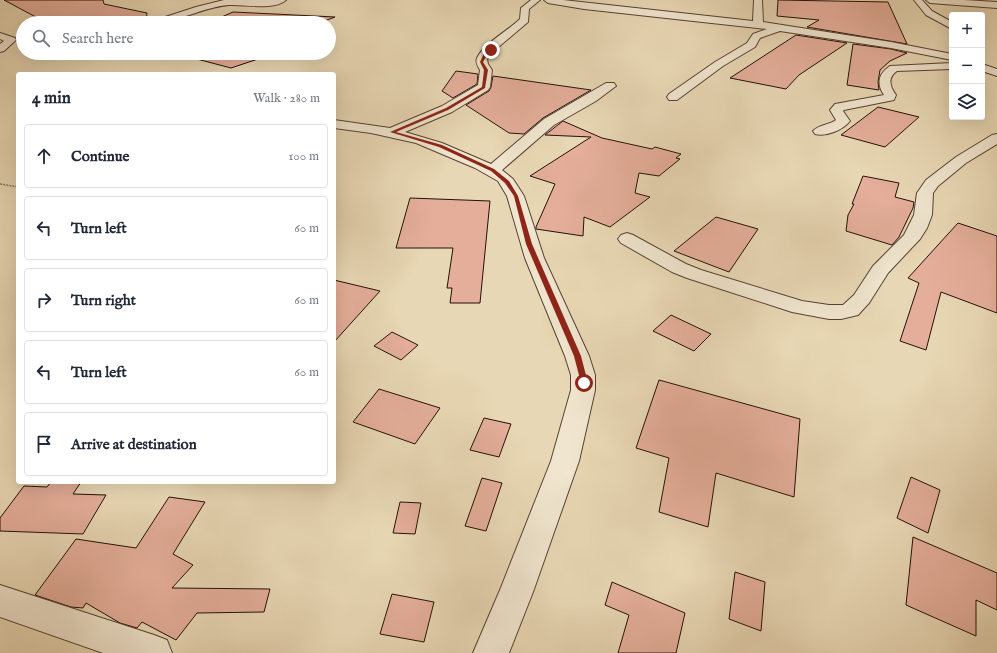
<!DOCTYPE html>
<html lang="en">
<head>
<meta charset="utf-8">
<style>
	body { margin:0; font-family:"IM FELL English",serif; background:#f2f2f3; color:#1f2937 }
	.controls { position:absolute; right:12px; top:12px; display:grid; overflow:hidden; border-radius:4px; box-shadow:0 4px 16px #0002 }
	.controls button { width:36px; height:36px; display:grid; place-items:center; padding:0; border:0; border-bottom:1px solid #e0e1e3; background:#fff; color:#1f2937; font:20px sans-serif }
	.stop { position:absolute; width:12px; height:12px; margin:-9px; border:3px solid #8f2418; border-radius:50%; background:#fff }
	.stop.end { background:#8f2418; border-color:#fff; box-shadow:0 1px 4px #0008 }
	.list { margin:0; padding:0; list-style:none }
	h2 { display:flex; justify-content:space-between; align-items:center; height:52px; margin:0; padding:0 16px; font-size:17px }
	h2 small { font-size:13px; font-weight:400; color:#747a83 }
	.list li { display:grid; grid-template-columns:26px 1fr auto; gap:12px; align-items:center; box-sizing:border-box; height:64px; margin:0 8px 8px; padding:0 8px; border:1px solid #e0e1e3; border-radius:4px }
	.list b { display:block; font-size:15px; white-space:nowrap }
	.list em { font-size:13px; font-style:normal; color:#747a83 }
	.icon { flex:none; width:22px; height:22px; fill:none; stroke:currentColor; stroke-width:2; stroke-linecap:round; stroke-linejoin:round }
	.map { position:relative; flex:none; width:997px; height:653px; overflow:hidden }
	.search { position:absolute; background:#fff; box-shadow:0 4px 16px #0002; left:16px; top:16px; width:320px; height:44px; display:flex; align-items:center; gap:10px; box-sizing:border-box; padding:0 14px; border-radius:22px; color:#747a83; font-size:15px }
	.panel { position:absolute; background:#fff; box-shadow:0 4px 16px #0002; left:16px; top:72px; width:320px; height:412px; border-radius:4px }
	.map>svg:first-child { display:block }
</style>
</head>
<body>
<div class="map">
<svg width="997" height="653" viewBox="0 0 997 653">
	<rect width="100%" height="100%" fill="#e8d7b4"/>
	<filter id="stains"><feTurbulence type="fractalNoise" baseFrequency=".005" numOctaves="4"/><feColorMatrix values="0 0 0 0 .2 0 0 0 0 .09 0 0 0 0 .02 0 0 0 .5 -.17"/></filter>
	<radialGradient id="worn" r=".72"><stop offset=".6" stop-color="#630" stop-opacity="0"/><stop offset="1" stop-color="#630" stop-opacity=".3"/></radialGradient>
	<path fill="#e4ae9a" stroke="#251108" d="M 4,0 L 103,0 L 104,4 L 147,13 L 146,23 L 47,23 Z
		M 778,0 L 888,2 L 907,44 L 807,27 L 819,20 L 777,16 Z
		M 233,12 L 335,17 L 319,23 L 208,23 Z
		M 796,35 L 847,43 L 799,75 L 786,89 L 730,78 Z
		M 853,44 L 891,49 L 907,53 L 890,61 L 880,70 L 878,82 L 879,90 L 847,85 Z
		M 174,53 L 263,53 L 270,55 L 231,68 Z
		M 456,71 L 478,74 L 477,84 L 453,98 L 442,91 Z
		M 493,76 L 591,90 L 543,118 L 524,134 L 509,133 L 466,105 L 489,91 L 491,87 Z
		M 878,107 L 919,117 L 885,147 L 841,135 Z
		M 563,121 L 602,138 L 652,149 L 655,147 L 681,154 L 676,158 L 680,159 L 659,176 L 639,173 L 635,193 L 650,197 L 610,227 L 584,217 L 583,236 L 536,229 L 536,227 L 555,184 L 530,176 L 591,137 L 545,135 Z
		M 863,176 L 899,183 L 895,197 L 914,202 L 913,208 L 899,237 L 892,245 L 846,231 L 848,215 L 854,204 L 852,204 Z
		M 410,198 L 490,201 L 480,303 L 450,303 L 452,288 L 447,288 L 453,248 L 396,248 Z
		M 716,217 L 758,229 L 729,272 L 674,251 Z
		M 958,223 L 997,236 L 997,313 L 941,292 L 926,350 L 900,341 L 919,283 L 908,278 Z
		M 334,280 L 380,291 L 334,342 Z
		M 671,315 L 711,334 L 694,351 L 653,331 Z
		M 392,332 L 418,345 L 401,360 L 374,346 Z
		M 659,380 L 800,419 L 794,497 L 716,473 L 708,527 L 659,512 L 669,458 L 636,448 Z
		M 379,389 L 440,408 L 415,444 L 353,422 Z
		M 484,418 L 511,424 L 499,457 L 470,450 Z
		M 911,477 L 940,490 L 928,533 L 897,518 Z
		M 482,478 L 502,483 L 486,531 L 465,526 Z
		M 51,482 L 81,482 L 73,494 L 106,495 L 83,534 L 0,531 L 0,518 L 24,486 L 47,487 Z
		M 169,497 L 205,502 L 173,554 L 193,565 L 172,588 L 270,589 L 264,612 L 197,613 L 176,640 L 142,622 L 137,628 L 120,623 L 86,603 L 83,608 L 71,607 L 35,595 L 76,539 L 136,548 Z
		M 400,502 L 421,503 L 415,534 L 393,533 Z
		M 913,537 L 997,573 L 997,610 L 976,600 L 976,636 L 906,605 Z
		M 735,572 L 765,582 L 761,631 L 729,619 Z
		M 612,582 L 685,613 L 676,653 L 618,653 L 629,615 L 605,605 Z
		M 392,594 L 434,602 L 424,642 L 380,634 Z"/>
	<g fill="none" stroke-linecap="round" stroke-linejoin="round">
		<g stroke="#564233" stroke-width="2">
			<path id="minor" d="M 224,0 L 286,0 C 274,11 244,4 229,5 C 202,7 178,23 151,23 L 153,21 L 196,7 Z
				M 531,0 L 540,0 L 529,9 L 528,22 L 495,50 L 487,59 L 488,64 L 492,70 L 490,87 L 488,90 L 452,112 L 405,132 L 442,143 L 491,164 L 544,119 L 606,83 L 614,83 L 616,86 L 596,101 L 554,125 L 502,170 L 513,179 L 524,196 L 544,258 L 589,356 L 595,375 L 595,390 L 579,461 L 533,592 L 509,653 L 473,653 L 500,590 L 551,461 L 571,390 L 571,375 L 565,356 L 525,258 L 507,196 L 498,181 L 475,168 L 416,143 L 371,133 L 334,128 L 334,120 L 390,128 L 442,106 L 478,85 L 480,70 C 478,66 475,63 477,58 C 483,44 509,30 520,19 L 521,8 Z
				M 544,0 L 563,0 L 753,21 L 754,0 L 762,0 L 763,22 L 891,42 L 952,54 L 952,60 L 891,48 L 780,31 L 760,38 L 755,47 L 723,66 L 677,100 L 669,100 L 667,97 L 669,94 L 715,62 L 747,43 L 753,34 L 767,29 L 584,9 L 548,3 Z
				M 914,0 L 922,0 L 932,11 L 952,22 L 952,29 L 926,15 Z
				M 926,0 L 964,0 L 997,2 L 997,8 L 930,3 Z
				M 0,33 L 15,38 L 16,40 L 4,51 L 0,52 L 0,44 L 4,41 L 0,39 Z
				M 952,63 L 951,69 L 897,71 C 887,78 890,87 896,95 L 894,100 L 844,110 L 843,111 L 850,121 C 843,130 826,137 815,134 L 813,131 C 818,125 829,125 836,120 L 830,110 L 835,104 L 884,95 C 876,83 879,73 890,66 Z
				M 982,64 L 997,69 L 997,76 L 982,71 Z
				M 997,134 L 997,144 L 966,163 L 938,186 L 933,193 L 932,215 L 927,228 L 920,239 L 888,273 L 869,303 L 858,315 L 841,319 L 829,319 L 792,312 L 687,278 L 672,272 L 621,243 L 618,239 L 621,235 L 627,233 L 633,235 L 686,264 L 701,270 L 802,301 L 829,305 L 843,305 L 854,295 L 873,266 L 904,235 L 914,215 L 917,193 L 926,180 L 956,157 L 992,135 Z
				M 0,585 L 154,635 L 167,640 L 172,653 L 103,653 L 0,617 Z"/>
		</g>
		<path stroke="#251108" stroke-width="1.5" stroke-dasharray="0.5 1" stroke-linecap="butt" d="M 0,184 L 18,187"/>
		<use href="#minor" fill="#f0e5ce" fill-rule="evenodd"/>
	</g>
	<path fill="#8f2418" d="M 490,50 L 492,50 L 487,55 L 483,62 L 488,70 L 485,88 L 448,110 L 396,132 L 442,145 L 494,169 L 509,181 L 518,196 L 532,244 L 581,356 L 588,383 L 584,385 L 581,383 L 574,356 L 526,244 L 514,196 L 505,183 L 491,171 L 439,147 L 390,132 L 446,108 L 482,87 L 484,70 L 480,62 L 484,53 Z"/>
	<rect width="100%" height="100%" filter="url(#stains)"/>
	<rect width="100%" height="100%" fill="url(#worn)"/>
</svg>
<div class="controls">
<button>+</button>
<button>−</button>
<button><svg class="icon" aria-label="layers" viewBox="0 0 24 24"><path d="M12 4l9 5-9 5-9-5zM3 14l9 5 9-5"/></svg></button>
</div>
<div class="stop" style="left:584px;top:383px"></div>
<div class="stop end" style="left:491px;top:50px"></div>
<div class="search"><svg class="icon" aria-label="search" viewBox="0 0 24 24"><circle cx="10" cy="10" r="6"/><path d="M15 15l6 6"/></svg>Search here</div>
<section class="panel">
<h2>4 min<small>Walk · 280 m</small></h2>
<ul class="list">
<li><svg class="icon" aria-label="ahead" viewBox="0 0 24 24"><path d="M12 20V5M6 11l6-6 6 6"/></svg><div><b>Continue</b></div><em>100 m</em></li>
<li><svg class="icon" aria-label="left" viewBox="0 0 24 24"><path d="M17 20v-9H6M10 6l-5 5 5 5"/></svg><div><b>Turn left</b></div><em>60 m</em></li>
<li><svg class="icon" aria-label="right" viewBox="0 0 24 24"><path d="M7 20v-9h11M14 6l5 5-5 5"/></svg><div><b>Turn right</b></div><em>60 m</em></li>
<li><svg class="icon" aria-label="left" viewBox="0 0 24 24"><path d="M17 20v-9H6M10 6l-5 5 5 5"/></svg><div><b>Turn left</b></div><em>60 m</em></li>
<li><svg class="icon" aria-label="arrive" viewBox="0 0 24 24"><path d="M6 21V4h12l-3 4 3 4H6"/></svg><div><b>Arrive at destination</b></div></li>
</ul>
</section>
</div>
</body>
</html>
